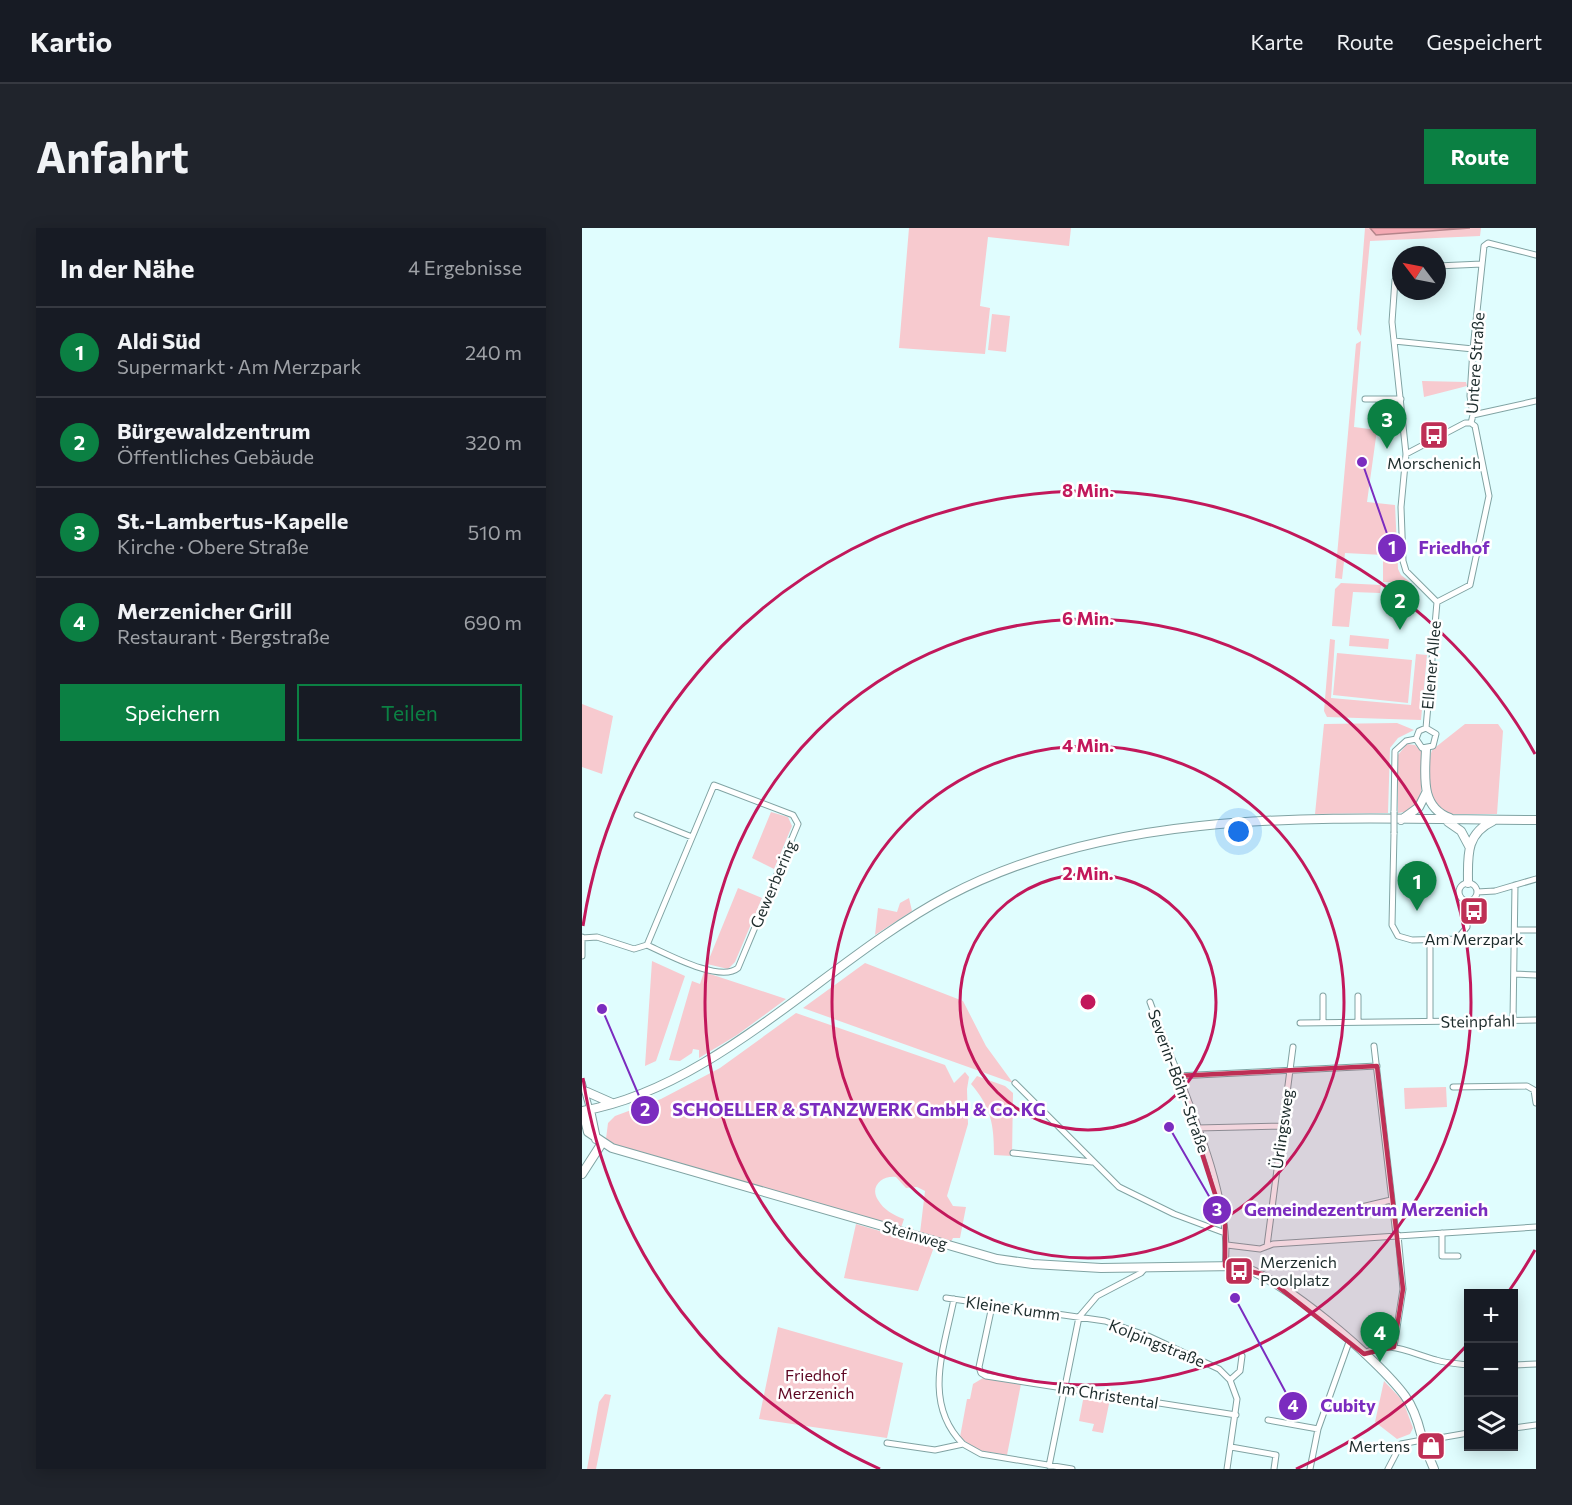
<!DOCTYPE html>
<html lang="de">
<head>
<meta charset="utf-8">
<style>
	body { margin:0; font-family:Commissioner,sans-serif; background:#20242c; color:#f1f3f6 }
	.controls { position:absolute; right:18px; bottom:18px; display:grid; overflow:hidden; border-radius:0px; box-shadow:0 3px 15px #0003 }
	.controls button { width:54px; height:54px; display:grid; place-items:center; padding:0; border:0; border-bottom:2px solid #363941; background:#171b24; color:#f1f3f6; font:30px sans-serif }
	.compass { position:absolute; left:810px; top:18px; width:54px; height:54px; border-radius:50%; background:#171b24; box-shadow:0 3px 15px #0003; rotate:302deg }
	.you { position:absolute; left:657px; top:604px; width:21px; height:21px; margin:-15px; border:4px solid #fff; border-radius:50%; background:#1a73e8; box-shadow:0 0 0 9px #1a73e833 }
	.badge { display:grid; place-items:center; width:39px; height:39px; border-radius:50%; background:#0b8043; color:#fff; font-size:20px; font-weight:700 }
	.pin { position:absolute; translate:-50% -50px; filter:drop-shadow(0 2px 3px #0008) }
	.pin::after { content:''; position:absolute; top:32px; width:21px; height:18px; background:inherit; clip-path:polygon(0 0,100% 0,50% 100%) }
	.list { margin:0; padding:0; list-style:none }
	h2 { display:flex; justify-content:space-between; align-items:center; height:78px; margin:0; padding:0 24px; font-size:26px }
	h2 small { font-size:20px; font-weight:400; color:#9ea1a6 }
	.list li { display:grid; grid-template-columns:39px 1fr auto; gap:18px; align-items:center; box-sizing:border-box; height:90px; padding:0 24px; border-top:2px solid #363941 }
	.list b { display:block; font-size:22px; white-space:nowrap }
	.list p { margin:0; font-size:20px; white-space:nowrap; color:#9ea1a6 }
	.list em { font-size:20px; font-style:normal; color:#9ea1a6 }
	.actions { display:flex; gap:12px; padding:18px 24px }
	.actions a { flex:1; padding:14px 0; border:2px solid #0b8043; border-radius:0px; text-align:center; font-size:21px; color:#0b8043 }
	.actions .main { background:#0b8043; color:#fff }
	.icon { flex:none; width:33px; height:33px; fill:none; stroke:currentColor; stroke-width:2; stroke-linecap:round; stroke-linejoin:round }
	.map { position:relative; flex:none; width:954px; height:1241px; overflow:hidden; border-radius:0px }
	header { display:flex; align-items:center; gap:36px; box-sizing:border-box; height:84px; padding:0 30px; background:#171b24; border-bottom:2px solid #363941 }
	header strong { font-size:28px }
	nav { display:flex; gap:33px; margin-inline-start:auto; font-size:21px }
	.intro { display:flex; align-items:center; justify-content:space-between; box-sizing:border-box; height:144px; padding:0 36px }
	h1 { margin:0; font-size:42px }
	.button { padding:15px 27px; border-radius:0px; background:#0b8043; color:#fff; font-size:21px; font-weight:700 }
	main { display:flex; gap:36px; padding:0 36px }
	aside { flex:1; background:#171b24; border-radius:0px; box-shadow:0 3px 15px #0003 }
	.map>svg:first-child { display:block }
</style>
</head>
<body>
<header>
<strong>Kartio</strong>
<nav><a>Karte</a><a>Route</a><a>Gespeichert</a></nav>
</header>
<div class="intro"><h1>Anfahrt</h1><a class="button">Route</a></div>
<main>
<aside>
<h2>In der Nähe<small>4 Ergebnisse</small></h2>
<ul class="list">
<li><span class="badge">1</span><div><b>Aldi Süd</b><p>Supermarkt · Am Merzpark</p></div><em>240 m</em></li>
<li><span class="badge">2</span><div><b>Bürgewaldzentrum</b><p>Öffentliches Gebäude</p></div><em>320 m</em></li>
<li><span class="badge">3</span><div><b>St.-Lambertus-Kapelle</b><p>Kirche · Obere Straße</p></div><em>510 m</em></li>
<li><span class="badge">4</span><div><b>Merzenicher Grill</b><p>Restaurant · Bergstraße</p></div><em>690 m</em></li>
</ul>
<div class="actions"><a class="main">Speichern</a><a>Teilen</a></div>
</aside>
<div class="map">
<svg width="954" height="1241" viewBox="0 0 954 1241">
	<rect width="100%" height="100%" fill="#e0fdfe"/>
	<path fill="#f7cacf" d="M 327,0 L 489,0 L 487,18 L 406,9 L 398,78 L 408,80 L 403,126 L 317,120 Z
		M 783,0 L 899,0 L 898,8 L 788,13 L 779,108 L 775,101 Z
		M 410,86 L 428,88 L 424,124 L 406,122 Z
		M 779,113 L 772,199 L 795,202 L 785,274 L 813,277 L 816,341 L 819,347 L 828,354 L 825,355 L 801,354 L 801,327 L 763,325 L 760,351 L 753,350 L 774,116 Z
		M 840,153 L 884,154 L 885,158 L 842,169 Z
		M 759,355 L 799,357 L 798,365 L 771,364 L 767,399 L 750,398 L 753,361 Z
		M 768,407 L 807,411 L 806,421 L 767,418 Z
		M 748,411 L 753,412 L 749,470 L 829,477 L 834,426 L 845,427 L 839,492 L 745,489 L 742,483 Z
		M 755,425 L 830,432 L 826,475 L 751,467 Z
		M 0,476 L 31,488 L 20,546 L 0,539 Z
		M 815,495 L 832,502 L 816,510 L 808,520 L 806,585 L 733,586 L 742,496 Z
		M 883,496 L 916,496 L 921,503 L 915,586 L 868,586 C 843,581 844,541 850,522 Z
		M 825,516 L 833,517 L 839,523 C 842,543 845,584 816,585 L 816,527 Z
		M 189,584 L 206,589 L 210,598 L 192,641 L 170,630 Z
		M 156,660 L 180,670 L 153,734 L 146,741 L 125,736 Z
		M 327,670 L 330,683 L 293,707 L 296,680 L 315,684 L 318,675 Z
		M 70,733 L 103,748 L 74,833 L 63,838 Z
		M 283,735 L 381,773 L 404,818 L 431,855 L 221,780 Z
		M 122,744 L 204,771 L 155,807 L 117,830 L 117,822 L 111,821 L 110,825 L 98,833 L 87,832 L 110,753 L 118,756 Z
		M 214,785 L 363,837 L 372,855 L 383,844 L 387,849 L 385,861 L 386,896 L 365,968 L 371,978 L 384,979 L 378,1010 L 371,1010 L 369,1014 L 338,1005 L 343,963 L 335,959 L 324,960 L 314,949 C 301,947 287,958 296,972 C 302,982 311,987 322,991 L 319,1000 L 27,915 L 24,911 L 26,895 L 33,888 L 79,871 L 138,840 Z
		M 395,848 L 423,858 L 431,865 L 430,928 L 412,927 C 412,896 409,879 389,856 Z
		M 864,859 L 865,879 L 823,881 L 822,860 Z
		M 274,996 L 352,1019 L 336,1063 L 262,1050 Z
		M 196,1099 L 321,1135 L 305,1210 L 177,1191 Z
		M 401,1150 L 439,1156 L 425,1227 L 394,1222 L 378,1209 L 385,1171 L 388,1171 L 391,1156 Z
		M 802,1153 L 821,1173 L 831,1200 L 828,1206 L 815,1211 L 793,1194 Z
		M 23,1166 L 29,1167 L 14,1241 L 5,1241 L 17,1174 Z
		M 502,1167 L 528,1171 L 521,1205 L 510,1203 L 512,1196 L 497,1193 Z"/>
	<path fill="#f4a9b3" stroke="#b4848a" stroke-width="1.5" d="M 788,0 L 888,0 L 794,7 Z"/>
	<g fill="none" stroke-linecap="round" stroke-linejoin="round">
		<g stroke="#80a3a3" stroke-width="7">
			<path id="street" d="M 855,38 L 900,36
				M 819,44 L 813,52 L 810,94 L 824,226 L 819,279 L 821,333 L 824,343 L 855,374
				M 812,113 L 891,121
				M 783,171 L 819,171
				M 891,187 L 954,173
				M 889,195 L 891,187 L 888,168 L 891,121 L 902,18 L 906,15 L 954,27
				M 824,226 L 883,195 L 889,195
				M 855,374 L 888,357 L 907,268 L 893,198 L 889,195
				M 844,500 L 855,374
				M 834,511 L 840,520 L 851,518 L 854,506 L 844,500
				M 834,511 L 837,503 L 844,500
				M 812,584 L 813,523 L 824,513 L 834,511
				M 55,587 L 110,609
				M 812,605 L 810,697 L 816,708 L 830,712 L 875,711 L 885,699 L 886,673
				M877 664a9 9 0 1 1 18 0a9 9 0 1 1-18 0Z
				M 895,664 L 913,663 L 954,651
				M 933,702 L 954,702
				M 0,709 L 0,728
				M 0,710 L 15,709 L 52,721 L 65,717 L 132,557 L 211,587 L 216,596 L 156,740 C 138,755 85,726 65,717
				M 848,711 L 848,793
				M 932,746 L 954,747
				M 741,768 L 741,794
				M 776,768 L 776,794
				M 568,774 C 594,847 652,963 643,1038
				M 931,792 L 933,657
				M 718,795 L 954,792
				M 792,818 L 814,1007
				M 595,848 L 795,838
				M 0,854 L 8,882
				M 433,855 L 537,959 L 592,986 L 643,1005
				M 871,859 L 945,858 L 952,862 L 954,875
				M 615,900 L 700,898
				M 431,925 L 510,934
				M 771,981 L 809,972
				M 860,1005 L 860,1028 L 876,1028
				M 645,1017 L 678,1021 L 691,1016 L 954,999
				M 685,1018 L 711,819
				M 364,1070 L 523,1093 L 566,1108 L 637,1141 L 648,1152 L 655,1171 L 645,1241
				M 372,1071 C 362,1121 340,1175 381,1216
				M 410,1078 L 397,1139 L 399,1145 L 404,1148 L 654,1187
				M 812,1119 L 821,1061 L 816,1007
				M 782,1126 C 805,1110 830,1126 854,1132 C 864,1135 875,1136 886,1137
				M 932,1137 L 954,1136
				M 648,1152 L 658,1143 L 660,1128
				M 686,1192 L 736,1201
				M 932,1200 L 954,1197
				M 846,1212 L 886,1205
				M 305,1215 L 353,1222 L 381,1216 L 399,1226 L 490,1241
				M 649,1219 L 694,1227 L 692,1241
				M 467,1238 L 497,1089 L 515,1068 L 559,1045 L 564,1039
				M 728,1241 L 736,1201 L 767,1114
				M 806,1241 L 819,1216 L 835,1213"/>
		</g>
		<g stroke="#80a3a3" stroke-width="10">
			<path id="secondary" d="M 844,521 C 843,548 838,579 868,590
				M 819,592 L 837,579 L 844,565
				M 866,594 L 879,603 L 887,618
				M 886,655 C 886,629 883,606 911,593
				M 5,864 L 30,875
				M 8,882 L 14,911
				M 0,883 C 134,860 247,731 366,668 C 542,575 761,591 954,592
				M 1,883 L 6,904 L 30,920 L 415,1031 L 451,1036 L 519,1040 L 655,1038 C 697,1046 798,1133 823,1168 C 831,1179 836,1194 839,1206
				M 0,946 L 20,915
				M 842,1217 L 852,1241"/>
		</g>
		<use href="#street" stroke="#fff" stroke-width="5"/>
		<use href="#secondary" stroke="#fff" stroke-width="8"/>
		<g stroke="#80a3a3" stroke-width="7" stroke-linecap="butt">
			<path id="street-bridge" d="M 812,605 L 812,584"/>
		</g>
		<use href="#street-bridge" stroke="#fff" stroke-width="5"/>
	</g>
	<path fill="#be2f55" fill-opacity="0.2" stroke="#be2f55" stroke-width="4.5" stroke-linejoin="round" d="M 795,838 L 821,1061 L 812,1119 L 782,1126 L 680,1046 L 643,1038 L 643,997 L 595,848 Z"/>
	<g fill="none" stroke="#c2185b" stroke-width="3">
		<circle cx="506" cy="774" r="128"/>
		<circle cx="506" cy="774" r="256"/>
		<circle cx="506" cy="774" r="383"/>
		<path d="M953 1022A511 511 0 0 1 927 1063M886 1116A511 511 0 0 1 714 1241M298 1241A511 511 0 0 1 1 850M1 698A511 511 0 0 1 953 526"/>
	</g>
	<defs>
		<g id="bus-square" transform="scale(1.5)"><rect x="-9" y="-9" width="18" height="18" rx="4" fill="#be2f55" stroke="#fff"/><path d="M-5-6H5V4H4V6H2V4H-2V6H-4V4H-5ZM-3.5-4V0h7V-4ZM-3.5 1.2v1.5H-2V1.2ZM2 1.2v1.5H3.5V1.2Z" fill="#fff"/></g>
		<g id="shop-square" transform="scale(1.5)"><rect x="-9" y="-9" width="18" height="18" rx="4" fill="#be2f55" stroke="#fff"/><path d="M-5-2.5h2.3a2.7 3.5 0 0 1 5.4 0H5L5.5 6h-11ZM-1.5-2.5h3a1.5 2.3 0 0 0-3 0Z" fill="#fff"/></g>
	</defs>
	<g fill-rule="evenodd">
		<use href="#bus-square" x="852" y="207"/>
		<use href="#bus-square" x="892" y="683"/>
		<use href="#bus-square" x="657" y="1043"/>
		<use href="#shop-square" x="849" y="1218"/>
	</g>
	<g text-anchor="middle" stroke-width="5" stroke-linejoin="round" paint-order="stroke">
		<g font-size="16" fill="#1d2c2c" stroke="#fff">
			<text transform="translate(893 135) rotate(-86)" y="6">Untere Straße</text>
			<text transform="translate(849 437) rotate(-85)" y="6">Ellener Allee</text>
			<text transform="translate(191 656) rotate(-67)" y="6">Gewerbering</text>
			<text transform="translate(896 793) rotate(-1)" y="6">Steinpfahl</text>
			<text transform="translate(597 853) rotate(70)" y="6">Severin-Böhr-Straße</text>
			<text transform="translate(700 901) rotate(-82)" y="6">Ürlingsweg</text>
			<text transform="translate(333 1007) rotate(16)" y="6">Steinweg</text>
			<text transform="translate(431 1080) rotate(8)" y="6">Kleine Kumm</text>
			<text transform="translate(575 1115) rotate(22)" y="6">Kolpingstraße</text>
			<text transform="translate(526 1167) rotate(9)" y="6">Im Christental</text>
		</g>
		<g font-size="16" fill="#1d2c2c" stroke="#fff">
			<text x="852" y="241">Morschenich</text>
			<text x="892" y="717">Am Merzpark</text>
			<text x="678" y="1040" text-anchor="start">Merzenich<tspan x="678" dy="18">Poolplatz</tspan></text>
			<text x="828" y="1224" text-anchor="end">Mertens</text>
		</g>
		<g font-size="16" fill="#5e0622" stroke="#fff">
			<text x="234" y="1153">Friedhof<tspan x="234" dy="18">Merzenich</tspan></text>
		</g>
	</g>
	<circle cx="506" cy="774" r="9" fill="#c2185b" stroke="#fff" stroke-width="3"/>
	<g font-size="18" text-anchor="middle" font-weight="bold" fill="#c2185b" stroke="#fff" stroke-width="5" stroke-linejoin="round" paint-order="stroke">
		<text x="506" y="269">8 Min.</text>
		<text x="506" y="397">6 Min.</text>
		<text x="506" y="524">4 Min.</text>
		<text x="506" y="652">2 Min.</text>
	</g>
	<path fill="none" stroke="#7b2cbf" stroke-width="2" d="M780 234L810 320M20 781L63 882M587 899L635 982M653 1070L711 1178"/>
	<g fill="#7b2cbf" stroke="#fff" stroke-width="2">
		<circle cx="780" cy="234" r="6"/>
		<circle cx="20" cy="781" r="6"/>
		<circle cx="587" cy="899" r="6"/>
		<circle cx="653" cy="1070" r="6"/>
		<circle cx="810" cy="320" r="15"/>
		<circle cx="63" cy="882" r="15"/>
		<circle cx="635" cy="982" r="15"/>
		<circle cx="711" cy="1178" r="15"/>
	</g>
	<g font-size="18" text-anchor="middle" font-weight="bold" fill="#fff">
		<text x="810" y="326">1</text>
		<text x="63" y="888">2</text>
		<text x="635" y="988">3</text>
		<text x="711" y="1184">4</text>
	</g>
	<g font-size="18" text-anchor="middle" font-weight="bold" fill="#7b2cbf" stroke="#fff" stroke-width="5" stroke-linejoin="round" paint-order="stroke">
		<text x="872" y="326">Friedhof</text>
		<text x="277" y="888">SCHOELLER &amp; STANZWERK GmbH &amp; Co. KG</text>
		<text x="784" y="988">Gemeindezentrum Merzenich</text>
		<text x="766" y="1184">Cubity</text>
	</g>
</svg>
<div class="controls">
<button>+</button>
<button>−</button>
<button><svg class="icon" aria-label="layers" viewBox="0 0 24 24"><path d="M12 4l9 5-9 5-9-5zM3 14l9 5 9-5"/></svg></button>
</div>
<svg class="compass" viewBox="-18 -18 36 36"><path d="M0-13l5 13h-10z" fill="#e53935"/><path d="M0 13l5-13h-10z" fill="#9ea1a6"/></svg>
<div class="you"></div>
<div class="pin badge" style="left:835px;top:683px">1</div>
<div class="pin badge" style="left:818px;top:402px">2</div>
<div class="pin badge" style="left:805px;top:221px">3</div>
<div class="pin badge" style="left:798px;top:1134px">4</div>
</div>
</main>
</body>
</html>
